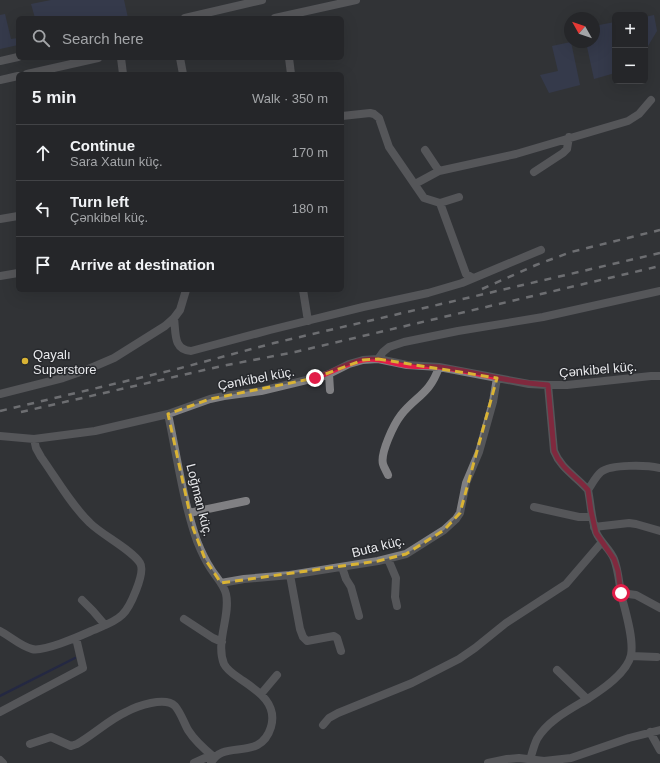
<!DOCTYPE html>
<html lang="en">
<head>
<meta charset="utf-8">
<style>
	body { margin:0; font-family:Helvetica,sans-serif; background:#2d2e31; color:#f1f3f6 }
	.controls { position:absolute; right:12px; top:12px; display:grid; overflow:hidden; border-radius:6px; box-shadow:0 4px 16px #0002 }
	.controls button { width:36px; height:36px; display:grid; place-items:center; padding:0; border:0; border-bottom:1px solid #424346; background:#252629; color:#f1f3f6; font:20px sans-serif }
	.compass { position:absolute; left:564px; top:12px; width:36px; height:36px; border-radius:50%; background:#252629; box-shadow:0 4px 16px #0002; rotate:310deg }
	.stop { position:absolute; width:12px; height:12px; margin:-9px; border:3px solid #e11d48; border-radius:50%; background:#fff }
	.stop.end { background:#e11d48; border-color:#fff; box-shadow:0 1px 4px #0008 }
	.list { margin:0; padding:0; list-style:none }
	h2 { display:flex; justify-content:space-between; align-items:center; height:52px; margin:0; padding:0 16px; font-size:17px }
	h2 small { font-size:13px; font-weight:400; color:#a3a5a8 }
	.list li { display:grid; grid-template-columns:26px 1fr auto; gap:12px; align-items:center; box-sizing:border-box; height:56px; padding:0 16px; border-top:1px solid #424346 }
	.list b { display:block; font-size:15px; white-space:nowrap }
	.list p { margin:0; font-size:13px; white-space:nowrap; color:#a3a5a8 }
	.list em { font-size:13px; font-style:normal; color:#a3a5a8 }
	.icon { flex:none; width:22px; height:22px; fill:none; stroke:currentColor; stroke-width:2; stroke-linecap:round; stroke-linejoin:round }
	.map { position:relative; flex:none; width:660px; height:763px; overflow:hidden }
	.search { position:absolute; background:#252629; box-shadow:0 4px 16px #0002; left:16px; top:16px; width:328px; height:44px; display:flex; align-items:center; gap:10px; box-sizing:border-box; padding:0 14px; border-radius:6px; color:#a3a5a8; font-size:15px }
	.panel { position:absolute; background:#252629; box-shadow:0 4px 16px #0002; left:16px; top:72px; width:328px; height:220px; border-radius:6px }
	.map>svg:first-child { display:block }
</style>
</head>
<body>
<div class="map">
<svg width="660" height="763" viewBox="0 0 660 763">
	<rect width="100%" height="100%" fill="#313337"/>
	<path fill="#3a4365" d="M 51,0 L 124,0 L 128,18 L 35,18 L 31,4 Z
		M 5,14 L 11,39 L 18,38 L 18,45 L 0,49 L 0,15 Z
		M 654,15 L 657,31 L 645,51 L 645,17 Z
		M 615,22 L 615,73 L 594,79 L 586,42 L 594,42 L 594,26 Z
		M 571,42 L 580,85 L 549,93 L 540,75 L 558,71 L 552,46 Z"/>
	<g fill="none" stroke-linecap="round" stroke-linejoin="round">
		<path stroke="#141b50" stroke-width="2.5" d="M 0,696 L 75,658"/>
		<path stroke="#808083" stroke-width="8" d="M 121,58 L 123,74
			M 180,58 L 183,74
			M 289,58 L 291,74
			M 342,116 L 370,113 L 374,114 L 379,118 L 389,147 L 424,198 L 440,203 L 459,197
			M 425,150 L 439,171
			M 534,172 L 563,153 L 567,149 L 569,137
			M 415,184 L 439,171 L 516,154 L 628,121 L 639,114 L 651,100
			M 440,203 L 466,274 L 473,278
			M 0,219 L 18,216
			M 0,276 L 18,273
			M 303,290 L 308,321
			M 174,318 C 176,333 173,350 191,351 L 270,330 L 363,307 L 428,293 L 462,283 L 541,250
			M 378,359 L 383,352 L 389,347 L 404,342 L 458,331 L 543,317 L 660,291
			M 329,374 L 330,390
			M 0,394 L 63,378 L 86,370 L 114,358 L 165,326 L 174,318 L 180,310 L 186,290
			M 168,414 C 177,456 183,501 197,541 C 201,551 205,560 211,569 C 216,577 224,585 226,594 C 231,615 215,642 224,664 C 227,670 233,674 239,678 C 256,690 278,702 271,727 C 260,763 223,738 211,763
			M 0,436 L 34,439 L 95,431 L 168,414 L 210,399 L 224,396 L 261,391 L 315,378 L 329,374 L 349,364 L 363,360 L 378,359 L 407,365 L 439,367 L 529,384 L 548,385 L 567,385 L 651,376 L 660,376
			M 388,475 C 387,472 384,468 383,464 C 380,453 394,424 401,415 C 416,396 430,394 439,367
			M 588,490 C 592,484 596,476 601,472 C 611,464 647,465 660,468
			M 534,507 L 579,517 L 592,517
			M 189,513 L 246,501
			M 594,527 L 629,523 L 636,524 L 660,531
			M 388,559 L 396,578 L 395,597 L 397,606
			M 342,567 L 346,579 L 351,587 L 359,616
			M 290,575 L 300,629 L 303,637 L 307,641 L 334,636 L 337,638 L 341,651
			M 221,583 L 244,579 L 290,575 L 378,561 L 406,554 L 444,530 L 456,519 L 460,513 L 466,483 L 479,452 L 493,402 L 497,378
			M 621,593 L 636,595 L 660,608
			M 82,600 L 93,611 L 105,625
			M 184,619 L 213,638 L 222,642
			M 0,631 C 10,636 20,646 32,649 C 43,652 78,637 89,632 C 100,627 114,623 122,615 C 130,608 146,572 140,563 C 132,550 102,535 90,523 C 71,505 56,478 41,457 L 36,448 L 34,439
			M 631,656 L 657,657
			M 557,670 L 587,699
			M 261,694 L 277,675
			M 0,712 L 83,668 L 76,638
			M 323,725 L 329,718 L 338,713 L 412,683 L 459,659 L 475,648 L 506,623 L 566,584 L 602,542
			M 650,732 L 660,750
			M 30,744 L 51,737 L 71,746 L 77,744 C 93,735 110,719 126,712 C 137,706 165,696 175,706 C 181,713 184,723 188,730 C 195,741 204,749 214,757
			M 0,760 L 3,763
			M 194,763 L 205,758 L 214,757
			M 488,763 L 507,759 L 519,758 L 544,761 L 571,758 L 629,738 L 660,730
			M 533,763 L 530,760 C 532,753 534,745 537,739 C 548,720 571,709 589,698 C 603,689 627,673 631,655 C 634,640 626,613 622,598 C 619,585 619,572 614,559 C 610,549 600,542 596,532 C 591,518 591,504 588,490 C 576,476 561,469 554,451 L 548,385"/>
		<path stroke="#808083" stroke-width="8" d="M 185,18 L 262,0
			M 275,18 L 356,0
			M 0,61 L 18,57
			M 27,74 L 98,58
			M 0,80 L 18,76"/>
		<path stroke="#b5b6b9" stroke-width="2.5" stroke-dasharray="7 7" stroke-linecap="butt" d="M 482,289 L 536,265 L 571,252 L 660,230
			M 0,411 L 177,369 L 274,343 L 660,253
			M 21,412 L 222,366 L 295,352 L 660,266"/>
	</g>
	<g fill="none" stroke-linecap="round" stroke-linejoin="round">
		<path stroke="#e11d48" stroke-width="5" d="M 315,378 C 331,373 346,363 363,360 C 379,357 393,364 409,366 C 419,367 429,366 439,367 C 476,372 511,383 548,385 L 554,451 C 561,469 576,476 588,490 L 591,511 L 596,533 L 614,559 L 618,571 L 621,593"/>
	</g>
	<path d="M0 0H660V763H0ZM 378,359 L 497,378 L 460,513 L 444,530 L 406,554 L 378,561 L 221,583 L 205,559 L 193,528 L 168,414 L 210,399 L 315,378 L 363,360 Z" fill="#313337" fill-opacity=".55" fill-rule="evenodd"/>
	<path fill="none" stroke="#d9b334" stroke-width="3" stroke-dasharray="8 5" stroke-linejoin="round" d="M 378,359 L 497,378 L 460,513 L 444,530 L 406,554 L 378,561 L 221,583 L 205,559 L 193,528 L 168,414 L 210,399 L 315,378 L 363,360 Z"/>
	<circle fill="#d9b334" stroke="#27292d" stroke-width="1.5" cx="25" cy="361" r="4"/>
	<g text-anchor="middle" stroke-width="3" stroke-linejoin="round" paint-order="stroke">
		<g font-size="13" fill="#e8e9ec" stroke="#27292d" text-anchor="start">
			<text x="33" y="359">Qayalı<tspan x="33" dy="15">Superstore</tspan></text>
		</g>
		<g font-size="13" fill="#e8e9ec" stroke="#27292d">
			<text transform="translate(598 369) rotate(-5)" y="5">Çənkibel küç.</text>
			<text transform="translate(256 378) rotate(-11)" y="5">Çənkibel küç.</text>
			<text transform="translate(200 500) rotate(76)" y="5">Loğman küç.</text>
			<text transform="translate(378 546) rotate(-14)" y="5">Buta küç.</text>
		</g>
	</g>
</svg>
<div class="controls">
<button>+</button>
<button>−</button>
</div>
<svg class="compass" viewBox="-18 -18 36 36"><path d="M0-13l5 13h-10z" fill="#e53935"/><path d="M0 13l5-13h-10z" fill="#a3a5a8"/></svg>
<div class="stop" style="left:621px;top:593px"></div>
<div class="stop end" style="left:315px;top:378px"></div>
<div class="search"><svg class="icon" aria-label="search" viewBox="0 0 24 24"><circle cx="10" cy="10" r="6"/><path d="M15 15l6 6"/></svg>Search here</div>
<section class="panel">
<h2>5 min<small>Walk · 350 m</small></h2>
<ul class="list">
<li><svg class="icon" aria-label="ahead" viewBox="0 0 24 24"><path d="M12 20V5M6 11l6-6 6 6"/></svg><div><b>Continue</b><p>Sara Xatun küç.</p></div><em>170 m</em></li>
<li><svg class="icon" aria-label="left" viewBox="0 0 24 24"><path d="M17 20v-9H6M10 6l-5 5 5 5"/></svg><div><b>Turn left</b><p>Çənkibel küç.</p></div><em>180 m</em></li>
<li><svg class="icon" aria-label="arrive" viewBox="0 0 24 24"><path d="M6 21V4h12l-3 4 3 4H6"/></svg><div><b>Arrive at destination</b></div></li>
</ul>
</section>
</div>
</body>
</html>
